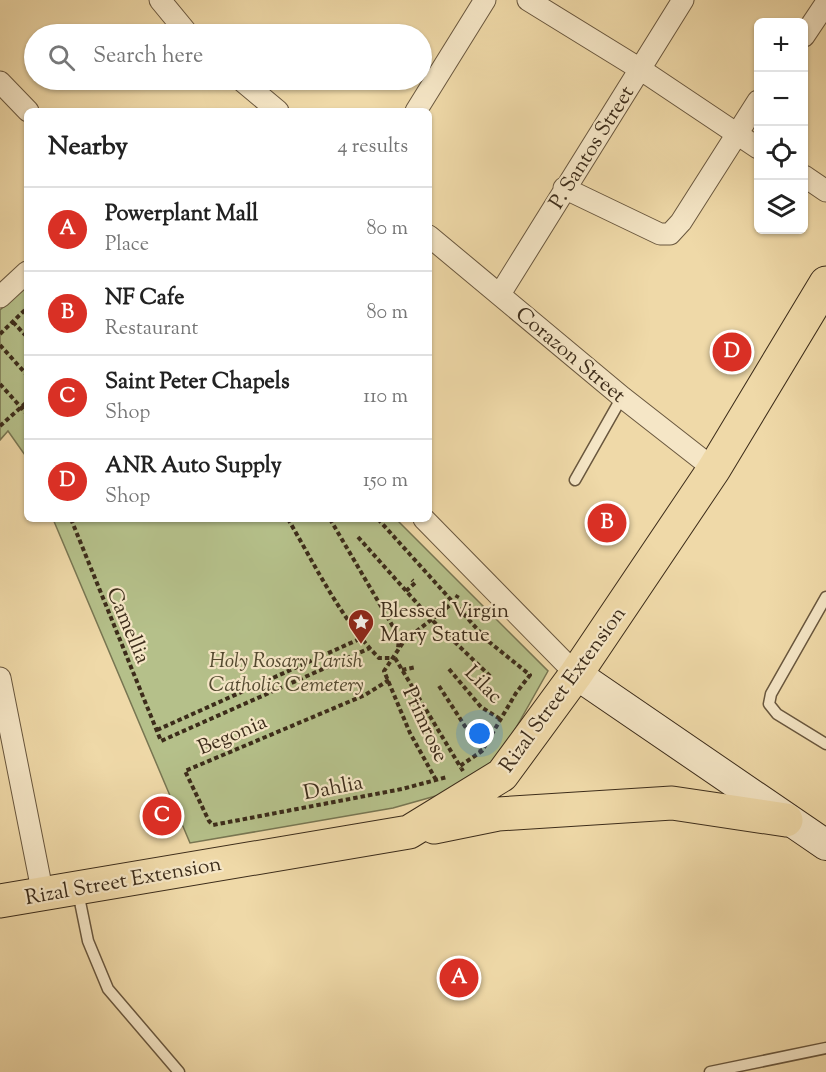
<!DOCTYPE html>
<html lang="en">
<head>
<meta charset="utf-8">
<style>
	body { margin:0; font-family:"Sorts Mill Goudy",serif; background:#f6f6f6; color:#222 }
	.controls { position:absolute; right:18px; top:18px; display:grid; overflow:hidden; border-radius:9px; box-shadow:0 2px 4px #0004 }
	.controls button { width:54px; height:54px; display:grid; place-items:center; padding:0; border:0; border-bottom:2px solid #e0e0e0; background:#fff; color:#222; font:30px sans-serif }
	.you { position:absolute; left:480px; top:734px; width:21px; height:21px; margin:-15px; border:4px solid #fff; border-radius:50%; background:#1a73e8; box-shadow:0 0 0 9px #1a73e833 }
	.badge { display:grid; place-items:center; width:39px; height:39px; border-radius:50%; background:#d93025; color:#fff; font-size:20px; font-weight:700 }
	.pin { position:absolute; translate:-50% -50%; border:3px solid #fff; box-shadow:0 2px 6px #0006 }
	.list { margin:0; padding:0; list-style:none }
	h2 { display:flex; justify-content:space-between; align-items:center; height:78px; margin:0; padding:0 24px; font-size:26px }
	h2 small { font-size:20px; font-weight:400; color:#767676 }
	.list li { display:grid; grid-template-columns:39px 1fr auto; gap:18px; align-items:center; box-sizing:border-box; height:84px; padding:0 24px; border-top:2px solid #e0e0e0 }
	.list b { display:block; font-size:22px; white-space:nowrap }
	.list p { margin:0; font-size:20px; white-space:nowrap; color:#767676 }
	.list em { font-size:20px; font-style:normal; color:#767676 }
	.icon { flex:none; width:33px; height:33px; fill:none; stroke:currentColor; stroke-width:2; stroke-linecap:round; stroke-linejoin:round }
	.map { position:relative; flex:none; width:826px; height:1072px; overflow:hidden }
	.search { position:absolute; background:#fff; box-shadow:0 2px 4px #0004; left:24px; top:24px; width:408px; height:66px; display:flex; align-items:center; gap:15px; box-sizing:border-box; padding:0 21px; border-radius:33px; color:#767676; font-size:22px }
	.panel { position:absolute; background:#fff; box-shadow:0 2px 4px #0004; left:24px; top:108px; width:408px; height:414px; border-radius:9px }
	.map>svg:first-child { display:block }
</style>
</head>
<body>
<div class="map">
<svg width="826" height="1072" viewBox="0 0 826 1072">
	<rect width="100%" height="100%" fill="#efd9a8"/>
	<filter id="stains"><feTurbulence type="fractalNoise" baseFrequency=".00333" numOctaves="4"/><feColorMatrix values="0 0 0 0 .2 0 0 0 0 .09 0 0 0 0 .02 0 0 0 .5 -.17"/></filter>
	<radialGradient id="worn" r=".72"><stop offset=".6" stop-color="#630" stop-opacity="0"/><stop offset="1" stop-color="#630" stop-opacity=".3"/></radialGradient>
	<path fill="#b5c08a" stroke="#787652" stroke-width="1.5" d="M 27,285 L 27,458 L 8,431 L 0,440 L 0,310 Z
		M 53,519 L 396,519 L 548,671 L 495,765 L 464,788 L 393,808 L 190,843 Z"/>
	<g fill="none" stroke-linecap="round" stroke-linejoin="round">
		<g stroke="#69573e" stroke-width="13">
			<path id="lane" d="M 575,480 L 622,397
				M 826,597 L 771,694 L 769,704 L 777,714 L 826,744
				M 78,892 L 88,941 L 108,989 L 179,1072
				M 710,1072 L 826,1048"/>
		</g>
		<g stroke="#69573e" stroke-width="23">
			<path id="street" d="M 160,0 L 188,34
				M 528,0 L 640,69 L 758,148
				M 804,36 L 826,3
				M 241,80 L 278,111
				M 0,82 L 28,111
				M 416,111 L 485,0
				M 804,176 L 826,191
				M 564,188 L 660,234 L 670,234 L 681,222 L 758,101
				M 429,236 L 622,397 L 714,469
				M 500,294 L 683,0
				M 0,297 L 27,272
				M 424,519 L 576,674
				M 0,678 L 43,895"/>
		</g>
		<g stroke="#3c2c1a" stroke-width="32">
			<path id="secondary" d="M 576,674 L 826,845"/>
		</g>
		<g stroke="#3c2c1a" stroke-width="35">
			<path id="primary" d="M 434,827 L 498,814 L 672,803 L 786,820
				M 0,901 L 409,832 L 502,775 L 576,674 L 714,469 L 826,283"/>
		</g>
		<path stroke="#3c2c1a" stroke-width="4" stroke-dasharray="4.5 3" stroke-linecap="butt" d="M 13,322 L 27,337
			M 0,334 L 27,308
			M 0,345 L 27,375
			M 0,384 L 27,414
			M 0,426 L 27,402
			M 71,519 L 161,741 L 370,648
			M 288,519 C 315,565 342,621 379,658 L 394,658
			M 330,519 L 399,637 L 398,649
			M 378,519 L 488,641 L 530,675 L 516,693 L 482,751 L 460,766 L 463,771
			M 358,537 L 432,620 L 491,677
			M 406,591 L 415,583 L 412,580
			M 395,658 L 461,768
			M 449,669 L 481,707 L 500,719
			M 402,670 L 416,667
			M 389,680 L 365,695 L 185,771 L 209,821 L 213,825 L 402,789 L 447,777
			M 439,686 L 481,751
			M 157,730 L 364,637
			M 436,780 L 410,733 L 384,671 L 404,641 L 454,602 L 458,595"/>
		<use href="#lane" stroke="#f5e6c6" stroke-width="10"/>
		<use href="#street" stroke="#f5e6c6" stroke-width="21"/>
		<use href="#secondary" stroke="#f5e6c6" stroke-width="30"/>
		<use href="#primary" stroke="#efd9a8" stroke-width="33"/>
	</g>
	<defs>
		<g id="sight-pin" transform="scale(1.35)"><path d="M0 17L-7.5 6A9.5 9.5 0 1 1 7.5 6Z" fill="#8f2418" stroke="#f5e6c6"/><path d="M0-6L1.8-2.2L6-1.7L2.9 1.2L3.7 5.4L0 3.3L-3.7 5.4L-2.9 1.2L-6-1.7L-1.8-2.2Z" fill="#fff"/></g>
	</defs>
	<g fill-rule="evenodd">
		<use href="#sight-pin" x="361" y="622"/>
	</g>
	<g text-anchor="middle" stroke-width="4.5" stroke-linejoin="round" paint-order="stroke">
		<g font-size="21" fill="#3c2c1a" stroke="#f5e6c6">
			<text transform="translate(591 147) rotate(-58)" y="7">P. Santos Street</text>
			<text transform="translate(571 354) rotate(40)" y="7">Corazon Street</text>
			<text transform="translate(129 625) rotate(67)" y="7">Camellia</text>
			<text transform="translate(484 684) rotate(45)" y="7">Lilac</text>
			<text transform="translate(562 689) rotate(-54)" y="7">Rizal Street Extension</text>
			<text transform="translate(426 724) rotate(65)" y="7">Primrose</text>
			<text transform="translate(232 734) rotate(-23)" y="7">Begonia</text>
			<text transform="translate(333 787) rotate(-11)" y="7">Dahlia</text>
			<text transform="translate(123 880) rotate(-10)" y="7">Rizal Street Extension</text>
		</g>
		<g font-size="21" fill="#3c2c1a" stroke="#f5e6c6" text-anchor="start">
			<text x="380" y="617">Blessed Virgin<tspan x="380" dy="24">Mary Statue</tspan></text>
		</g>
		<g font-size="21" font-style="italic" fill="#544a30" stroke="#f5e6c6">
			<text x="286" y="667">Holy Rosary Parish<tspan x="286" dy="24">Catholic Cemetery</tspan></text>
		</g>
	</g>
	<rect width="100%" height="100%" filter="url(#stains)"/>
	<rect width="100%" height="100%" fill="url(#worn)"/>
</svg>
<div class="controls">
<button>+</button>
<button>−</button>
<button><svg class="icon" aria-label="locate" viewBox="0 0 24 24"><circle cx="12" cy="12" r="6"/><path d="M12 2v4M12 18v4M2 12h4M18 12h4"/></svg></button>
<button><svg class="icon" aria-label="layers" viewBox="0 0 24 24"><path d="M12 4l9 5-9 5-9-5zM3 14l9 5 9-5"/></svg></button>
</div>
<div class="you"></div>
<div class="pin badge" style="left:459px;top:978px">A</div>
<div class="pin badge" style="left:607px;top:523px">B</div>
<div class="pin badge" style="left:162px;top:816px">C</div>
<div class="pin badge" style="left:732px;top:352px">D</div>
<div class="search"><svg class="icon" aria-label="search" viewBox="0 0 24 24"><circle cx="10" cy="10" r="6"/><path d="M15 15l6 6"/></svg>Search here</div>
<section class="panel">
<h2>Nearby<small>4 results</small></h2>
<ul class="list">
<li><span class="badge">A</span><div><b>Powerplant Mall</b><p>Place</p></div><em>80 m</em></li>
<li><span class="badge">B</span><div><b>NF Cafe</b><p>Restaurant</p></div><em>80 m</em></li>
<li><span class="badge">C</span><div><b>Saint Peter Chapels</b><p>Shop</p></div><em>110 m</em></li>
<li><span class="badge">D</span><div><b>ANR Auto Supply</b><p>Shop</p></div><em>150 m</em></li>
</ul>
</section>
</div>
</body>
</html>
